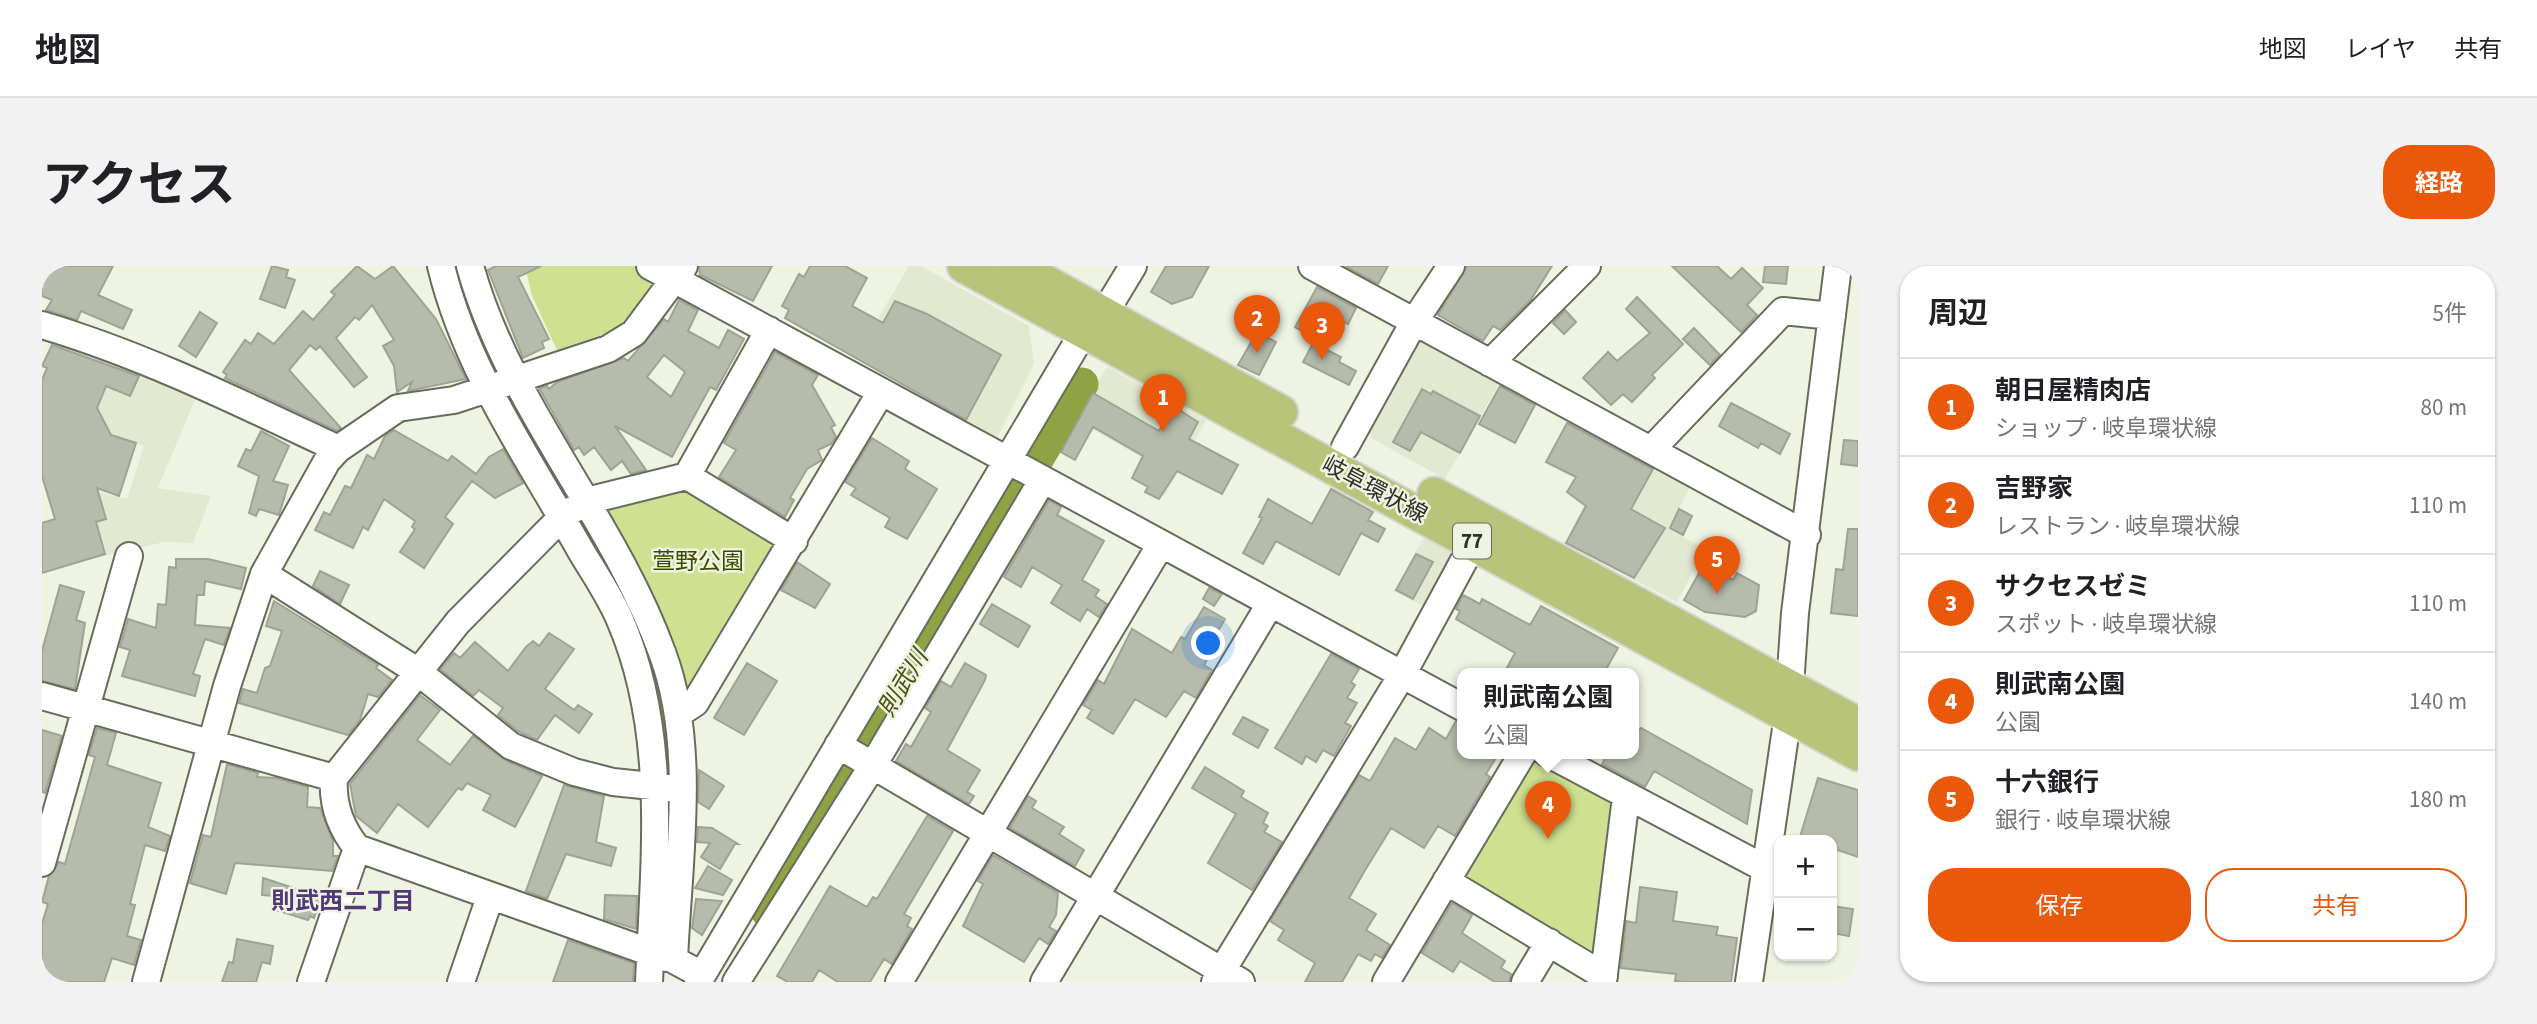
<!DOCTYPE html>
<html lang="ja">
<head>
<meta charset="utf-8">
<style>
	body { margin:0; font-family:"Source Sans 3","Noto Sans JP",sans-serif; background:#f2f2f2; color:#202124 }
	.controls { position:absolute; right:21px; bottom:21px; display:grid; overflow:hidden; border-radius:14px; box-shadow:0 2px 5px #0004 }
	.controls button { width:63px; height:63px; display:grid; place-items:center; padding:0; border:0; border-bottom:2px solid #e0e0e0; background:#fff; color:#202124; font:35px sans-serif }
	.you { position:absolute; left:1167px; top:378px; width:24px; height:24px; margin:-18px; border:5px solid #fff; border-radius:50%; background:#1a73e8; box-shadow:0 0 0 10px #1a73e833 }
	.badge { display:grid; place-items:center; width:46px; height:46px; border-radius:50%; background:#ea580c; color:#fff; font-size:23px; font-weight:700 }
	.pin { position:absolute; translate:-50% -58px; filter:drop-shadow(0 2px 4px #0008) }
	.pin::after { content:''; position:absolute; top:37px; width:24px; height:21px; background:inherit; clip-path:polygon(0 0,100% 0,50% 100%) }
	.popup { position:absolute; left:1415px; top:402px; width:182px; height:91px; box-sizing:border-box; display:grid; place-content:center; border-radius:14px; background:#fff; filter:drop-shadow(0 2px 5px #0005); font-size:23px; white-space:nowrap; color:#757577 }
	.popup b { font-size:26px; color:#202124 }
	.popup::after { content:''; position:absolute; left:50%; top:100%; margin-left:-14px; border:14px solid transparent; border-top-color:#fff }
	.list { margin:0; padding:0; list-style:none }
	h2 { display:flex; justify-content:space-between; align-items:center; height:91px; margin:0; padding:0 28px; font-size:30px }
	h2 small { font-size:23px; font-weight:400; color:#757577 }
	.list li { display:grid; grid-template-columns:46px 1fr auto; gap:21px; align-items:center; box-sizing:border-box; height:98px; padding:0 28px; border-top:2px solid #e0e0e0 }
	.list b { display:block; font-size:26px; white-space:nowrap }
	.list p { margin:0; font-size:23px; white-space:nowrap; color:#757577 }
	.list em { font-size:23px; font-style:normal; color:#757577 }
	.actions { display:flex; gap:14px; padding:21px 28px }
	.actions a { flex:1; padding:16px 0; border:2px solid #ea580c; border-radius:28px; text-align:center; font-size:24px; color:#ea580c }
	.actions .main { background:#ea580c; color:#fff }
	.map { position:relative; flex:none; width:1816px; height:716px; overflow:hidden; border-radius:28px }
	header { display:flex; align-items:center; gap:42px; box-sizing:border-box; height:98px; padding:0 35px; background:#fff; border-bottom:2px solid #e0e0e0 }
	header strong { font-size:33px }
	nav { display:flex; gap:38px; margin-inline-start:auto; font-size:24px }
	.intro { display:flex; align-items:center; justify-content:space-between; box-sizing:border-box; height:168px; padding:0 42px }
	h1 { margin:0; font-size:49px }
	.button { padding:18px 32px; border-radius:28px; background:#ea580c; color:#fff; font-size:24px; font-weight:700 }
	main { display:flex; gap:42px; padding:0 42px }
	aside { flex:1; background:#fff; border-radius:28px; box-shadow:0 2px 5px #0004 }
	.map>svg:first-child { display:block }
</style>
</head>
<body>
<header>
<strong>地図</strong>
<nav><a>地図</a><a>レイヤ</a><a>共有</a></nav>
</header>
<div class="intro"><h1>アクセス</h1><a class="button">経路</a></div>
<main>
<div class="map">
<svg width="1816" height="716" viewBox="0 0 1816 716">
	<rect width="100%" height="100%" fill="#eef3e2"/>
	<path fill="#e3e9d1" d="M 867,0 L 879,0 L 987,60 L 992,98 L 953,176 L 835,111 L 860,67 L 836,52 Z
		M 21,68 L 160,117 L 116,222 L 169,230 L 151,277 L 122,276 L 37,296 L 27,254 L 38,222 L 85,233 L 102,180 L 56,166 L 25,117 L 2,107 Z
		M 1384,72 L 1460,112 L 1403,213 L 1329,172 L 1327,164 L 1375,75 Z
		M 1065,101 L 1164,154 L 1123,230 L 1090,212 L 1099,191 L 1034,154 Z
		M 1587,182 L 1651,216 L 1626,263 L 1663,283 L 1635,336 L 1522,277 L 1551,223 L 1563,228 Z
		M 1382,271 L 1407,284 L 1410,294 L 1385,342 L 1352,325 Z"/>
	<path fill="#cfe191" d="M 483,0 L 592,0 L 612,11 L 613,18 L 574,64 L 515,84 L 490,30 Z
		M 645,219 L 737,279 L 649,424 L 638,423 L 560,246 L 563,239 Z
		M 1497,492 L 1572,534 L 1557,686 L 1550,691 L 1421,615 L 1421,607 L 1489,494 Z"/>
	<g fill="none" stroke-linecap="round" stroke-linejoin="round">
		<path stroke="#8fa244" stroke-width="5" d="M 413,0 L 424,38 L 456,111
			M 464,126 L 527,236
			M 535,250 L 569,309
			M 597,364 C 616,412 625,464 626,515"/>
		<path stroke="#8fa244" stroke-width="33" d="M 725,645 L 1040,118"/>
	</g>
	<path fill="#b6bbab" stroke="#9fa393" stroke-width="2" fill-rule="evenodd" d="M 0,0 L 71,0 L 56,29 L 90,44 L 81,63 L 39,45 L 35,54 L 4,44 L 10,34 L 0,30 Z
		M 230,0 L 246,4 L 244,11 L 253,14 L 243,42 L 218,33 Z
		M 315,0 L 333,13 L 351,0 L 394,53 L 424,113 L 366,125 L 370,116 L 355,126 L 352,100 L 341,80 L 352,74 L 330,39 L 317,54 L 313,51 L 294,72 L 325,111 L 312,121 L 278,80 L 274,84 L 268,79 L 247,104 L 299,162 L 295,165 L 183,112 L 185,109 L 181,106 L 203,74 L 209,78 L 216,67 L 232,78 L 261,45 L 271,54 L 293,29 L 289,26 Z
		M 454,0 L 499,0 L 476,11 L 507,73 L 500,76 L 502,82 L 481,92 L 446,4 Z
		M 657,0 L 730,0 L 711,35 L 658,9 Z
		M 768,0 L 803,0 L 825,12 L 810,40 L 841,57 L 853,35 L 885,48 L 959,89 L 924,154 L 743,52 L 747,44 L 740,40 L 757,8 L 762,11 Z
		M 1124,0 L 1167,0 L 1150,31 L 1130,38 L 1109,26 Z
		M 1303,0 L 1346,0 L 1336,18 Z
		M 1425,0 L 1510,0 L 1488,35 L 1458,64 L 1451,60 L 1441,75 L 1396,49 Z
		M 1630,0 L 1675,0 L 1689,13 L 1700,2 L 1721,22 L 1705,39 L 1715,49 L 1699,66 Z
		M 1723,0 L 1746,0 L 1744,18 L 1721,16 Z
		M 1275,21 L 1314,42 L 1306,58 L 1297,53 L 1295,56 L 1291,54 L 1279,76 L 1253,61 Z
		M 1595,31 L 1641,78 L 1610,109 L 1613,112 L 1590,136 L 1581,128 L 1569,139 L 1541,112 L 1566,86 L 1575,95 L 1608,67 L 1584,43 Z
		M 637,34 L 656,44 L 646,65 L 677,82 L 686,64 L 702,73 L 674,124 L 668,121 L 630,191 L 573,160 L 604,204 L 589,208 L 580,195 L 569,204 L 552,181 L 542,189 L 537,181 L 532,184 L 497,122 L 505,120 L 507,123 L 515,116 L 582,92 L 586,95 L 622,53 L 626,56 ZM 622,89 L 643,106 L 629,131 L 605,111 Z
		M 1523,44 L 1534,56 L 1522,68 L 1511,57 Z
		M 158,46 L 175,57 L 154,91 L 137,80 Z
		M 1652,62 L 1678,89 L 1668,99 L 1641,73 Z
		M 1215,66 L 1234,76 L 1217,109 L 1196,99 Z
		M 1271,77 L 1299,91 L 1297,96 L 1314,105 L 1307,119 L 1261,96 Z
		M 10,79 L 97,110 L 88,130 L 64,120 L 55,142 L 69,169 L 94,177 L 77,230 L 55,222 L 64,253 L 54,256 L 63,288 L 0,307 L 0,257 L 13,253 L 0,210 L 0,114 L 5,102 L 0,100 Z
		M 733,86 L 776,109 L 770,119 L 793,159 L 789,161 L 794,171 L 789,178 L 776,184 L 780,194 L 765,203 L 748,232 L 752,234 L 743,251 L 677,211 L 694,184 L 682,177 Z
		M 1458,120 L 1493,139 L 1473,177 L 1437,158 Z
		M 1380,123 L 1389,128 L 1391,125 L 1438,150 L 1418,187 L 1379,166 L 1368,185 L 1351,176 Z
		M 1051,127 L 1117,165 L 1131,140 L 1156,156 L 1147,173 L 1196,199 L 1180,228 L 1135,205 L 1117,233 L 1103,226 L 1106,221 L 1090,212 L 1101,190 L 1051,161 L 1033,194 L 1019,186 Z
		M 1689,137 L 1748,168 L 1738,188 L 1719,177 L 1716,182 L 1677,160 Z
		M 1525,157 L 1611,203 L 1589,243 L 1623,262 L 1592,312 L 1524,277 L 1544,240 L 1525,226 L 1534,211 L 1504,196 Z
		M 352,164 L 406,195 L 410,190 L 434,208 L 447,191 L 461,183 L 481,217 L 453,232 L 430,215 L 403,251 L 411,258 L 382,302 L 358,286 L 373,263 L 370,261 L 373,255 L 342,233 L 326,264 L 321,261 L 311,282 L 273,264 L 282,246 L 288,249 L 303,220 L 309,222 L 325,189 L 332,193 L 343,170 Z
		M 219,165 L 247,180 L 231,215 L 246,219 L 237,249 L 217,243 L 214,250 L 207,247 L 217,210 L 196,200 L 204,183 L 209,185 Z
		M 830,172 L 867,195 L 863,203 L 895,223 L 865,273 L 843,261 L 848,252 L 809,229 L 814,222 L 803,216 Z
		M 1802,174 L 1816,175 L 1816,200 L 1799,198 Z
		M 1289,223 L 1331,246 L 1326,254 L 1343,263 L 1336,276 L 1319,267 L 1297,309 L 1234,275 L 1221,298 L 1201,287 L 1220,252 L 1217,251 L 1226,233 L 1270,258 Z
		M 1007,234 L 1019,241 L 1015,249 L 1062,275 L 1040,314 L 1057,324 L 1053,330 L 1065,338 L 1057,351 L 1045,343 L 1038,355 L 1009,337 L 1020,319 L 990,301 L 979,321 L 962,311 Z
		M 1637,243 L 1650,250 L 1641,269 L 1628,262 Z
		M 1806,263 L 1816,263 L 1816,350 L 1789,347 L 1794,303 L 1801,304 Z
		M 1374,288 L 1391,296 L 1371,333 L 1354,324 Z
		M 134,293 L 166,293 L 204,302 L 199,323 L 163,315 L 162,329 L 155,329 L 153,359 L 188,362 L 182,379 L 163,373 L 151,408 L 158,410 L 153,430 L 80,410 L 88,384 L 78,381 L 86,353 L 114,362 L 116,338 L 124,339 L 127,301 L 134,302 Z
		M 755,296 L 788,318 L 773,342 L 739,324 Z
		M 1662,298 L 1691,314 L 1695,307 L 1717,319 L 1714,345 L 1703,351 L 1663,346 L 1642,334 Z
		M 278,305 L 307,319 L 298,338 L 271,320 Z
		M 18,319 L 42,326 L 34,354 L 43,357 L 33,423 L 0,415 L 0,385 Z
		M 1167,322 L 1180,328 L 1172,340 L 1161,333 Z
		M 1421,329 L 1438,338 L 1440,333 L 1488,359 L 1499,340 L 1576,382 L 1562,407 L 1462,407 L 1473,387 L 1414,353 L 1418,345 L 1414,343 Z
		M 232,335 L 336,399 L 334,402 L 350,414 L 336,431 L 326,428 L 318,454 L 306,469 L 197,437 L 201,423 L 215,427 L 223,402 L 228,400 L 240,365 L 224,360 Z
		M 950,338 L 988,360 L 976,381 L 938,358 Z
		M 1162,341 L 1183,353 L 1164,385 L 1168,388 L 1162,399 L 1170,404 L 1154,432 L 1142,425 L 1124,451 L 1093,433 L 1071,468 L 1045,452 L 1050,444 L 1041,439 L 1056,414 L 1062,418 L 1090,363 L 1130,387 L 1139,371 L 1143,373 Z
		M 507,367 L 532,383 L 503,423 L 532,444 L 536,439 L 550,448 L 537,467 L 513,449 L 495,474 L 477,466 L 456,449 L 461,442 L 437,424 L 431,430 L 398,403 L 412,387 L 418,392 L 433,376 L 466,405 L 484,381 L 491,375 L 497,380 Z
		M 1289,388 L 1317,403 L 1309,416 L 1313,419 L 1305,432 L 1315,437 L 1303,457 L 1309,460 L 1292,490 L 1281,484 L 1274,496 L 1264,490 L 1260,498 L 1233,482 Z
		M 705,397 L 735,415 L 702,469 L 672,452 Z
		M 923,397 L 944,409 L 943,414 L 905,484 L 938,504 L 925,526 L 932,530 L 927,538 L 854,495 L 864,478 L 869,481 L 889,446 L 883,442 L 899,415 L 909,421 Z
		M 378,429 L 398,444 L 375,474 L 408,499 L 431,470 L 463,494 L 500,510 L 473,561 L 441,544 L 449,529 L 425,517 L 420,524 L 416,522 L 386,561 L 356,538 L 335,567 L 314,550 L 308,518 Z
		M 1201,451 L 1226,464 L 1216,482 L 1191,468 Z
		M 1414,455 L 1420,457 L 1420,487 L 1457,487 L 1444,508 L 1448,511 L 1413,570 L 1396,560 L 1382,582 L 1349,562 L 1322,606 L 1307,632 L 1334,648 L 1324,664 L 1348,679 L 1340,692 L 1333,688 L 1329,695 L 1316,688 L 1300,716 L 1263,716 L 1273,697 L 1236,674 L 1242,664 L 1228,655 L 1317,509 L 1328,515 L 1353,472 L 1374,484 L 1387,462 L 1404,473 Z
		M 1592,461 L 1597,464 L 1599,462 L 1710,524 L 1705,558 L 1612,505 L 1603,521 L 1560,498 L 1566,487 L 1592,487 Z
		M 55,462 L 74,467 L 65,499 L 119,517 L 106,561 L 128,570 L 123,585 L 103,579 L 88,638 L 93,639 L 85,670 L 99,674 L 92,699 L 70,692 L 62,716 L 0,716 L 0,658 L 6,638 L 0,636 L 7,610 L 17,596 L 23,598 L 53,491 L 47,489 Z
		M 0,464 L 20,470 L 3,527 L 0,526 Z
		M 185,498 L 216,507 L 215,511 L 234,512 L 266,521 L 265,541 L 278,542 L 291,575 L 291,590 L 296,590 L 290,605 L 193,597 L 184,628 L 148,617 L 161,569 L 169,571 Z
		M 1163,501 L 1202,525 L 1199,531 L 1226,547 L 1221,557 L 1226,560 L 1222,566 L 1240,576 L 1210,624 L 1166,597 L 1194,548 L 1150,522 Z
		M 657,504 L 682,520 L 667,543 L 656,536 Z
		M 1776,512 L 1816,524 L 1816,591 L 1790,582 L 1790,574 L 1757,574 Z
		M 522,519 L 562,530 L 554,576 L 574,582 L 569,600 L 524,588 L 505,633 L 484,625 Z
		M 986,530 L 994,535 L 990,542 L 1022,561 L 1017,568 L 1042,584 L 1033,600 L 968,562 Z
		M 885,550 L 911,565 L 862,648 L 869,652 L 865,660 L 870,663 L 850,698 L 842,693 L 828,716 L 796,716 L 777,704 L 770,716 L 746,716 L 735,710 L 788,620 L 825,641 L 831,631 L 835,633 Z
		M 656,561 L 670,562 L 696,578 L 693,578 L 678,603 L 659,591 L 668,577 L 655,576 Z
		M 951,589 L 1016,627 L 1014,649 L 1007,661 L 1014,665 L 1006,678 L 997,672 L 982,696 L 921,660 L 941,618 L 936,615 Z
		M 666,600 L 690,614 L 681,629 L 653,622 Z
		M 221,612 L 279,631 L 272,652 L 268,650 L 266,654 L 231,643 L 235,630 L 220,629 Z
		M 1598,621 L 1635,626 L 1631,655 L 1676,661 L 1674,669 L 1695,672 L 1689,716 L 1643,716 L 1633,715 L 1634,708 L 1579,702 L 1584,655 L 1594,657 Z
		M 563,629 L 595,630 L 594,663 L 562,653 Z
		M 654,633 L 680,635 L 660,669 L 650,662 Z
		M 1410,637 L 1430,649 L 1420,667 L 1463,695 L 1459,702 L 1469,708 L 1467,716 L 1453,716 L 1418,695 L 1411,706 L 1380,687 Z
		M 1790,640 L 1811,643 L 1807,670 L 1790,667 Z
		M 195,673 L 231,680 L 228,698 L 220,696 L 214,716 L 180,716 L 187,696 L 191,697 Z
		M 526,674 L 592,697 L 591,716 L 511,716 Z"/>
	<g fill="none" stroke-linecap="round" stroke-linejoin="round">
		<g stroke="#686c5d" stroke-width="30">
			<path id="minor" d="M 399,0 C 424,104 487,193 539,285 C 552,307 568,330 578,354 C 627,467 612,596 607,716
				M 428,0 C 467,141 572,252 621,389 C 655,481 636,598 632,694 L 660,709
				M 608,0 L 1420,441
				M 1270,0 L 1765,269
				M 0,59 C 104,90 198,137 296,183
				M 1448,97 L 1545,0
				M 1303,181 L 1372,56 L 1409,0
				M 1610,183 L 1741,45 L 1790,50
				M 645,210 L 727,64
				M 222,308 L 375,405 L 469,480 L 532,506 L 571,516 L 629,522
				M 0,430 L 292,512
				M 636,448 L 653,437 L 839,126
				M 796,479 L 1199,716
				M 1505,487 L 1724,603
				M 315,582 L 624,692
				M 0,597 L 87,290
				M 1404,615 L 1562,710
				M 104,716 L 185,420 L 222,308 L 285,195 L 296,183 L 356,142 L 412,134 L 566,83 L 592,67 L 642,0
				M 269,716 L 315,582 C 298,561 290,539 292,512 L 416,356 L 520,251 L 544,235 L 645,210 L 752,275
				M 419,716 L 448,631
				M 656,716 L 1041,67 L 1062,48 L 1091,0
				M 694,716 L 831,499 L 1000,215
				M 857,716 L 1119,278
				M 1002,716 L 1228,338
				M 1173,716 L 1360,409 L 1432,276
				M 1344,716 L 1481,487
				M 1483,716 L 1507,676
				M 1561,716 L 1584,531
				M 1707,716 L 1746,449 L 1753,347 L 1796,0"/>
		</g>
		<g stroke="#d5d6d4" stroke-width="37">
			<path id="major" d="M 922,0 L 1816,488
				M 975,0 L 1239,146
				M 1392,228 L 1816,458"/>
		</g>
		<use href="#minor" stroke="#fff" stroke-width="26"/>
		<use href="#major" stroke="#b8c47a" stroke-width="33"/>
	</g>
	<g text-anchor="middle" stroke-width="5" stroke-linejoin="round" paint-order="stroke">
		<rect fill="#eef3e2" stroke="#686a61" stroke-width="2" x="1411" y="257.5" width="38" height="35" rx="5"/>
		<g font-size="21" font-weight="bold" fill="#2e302a">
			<text x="1430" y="282">77</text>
		</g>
		<g font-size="23" fill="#2e302a" stroke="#eef3e2">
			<text transform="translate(1333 223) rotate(28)" y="8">岐阜環状線</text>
		</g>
		<g font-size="23" fill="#3e4900" stroke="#eef3e2">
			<text x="656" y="303">萱野公園</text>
		</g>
		<g font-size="24" font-style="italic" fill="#48540e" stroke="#eef3e2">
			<text transform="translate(861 417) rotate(-59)" y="8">則武川</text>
		</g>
		<g font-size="24" font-weight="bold" fill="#503976" stroke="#eef3e2">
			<text x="301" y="643">則武西二丁目</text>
		</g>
	</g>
</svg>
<div class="controls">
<button>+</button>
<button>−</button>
</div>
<div class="you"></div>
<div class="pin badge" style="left:1121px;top:166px">1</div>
<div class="pin badge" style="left:1215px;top:87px">2</div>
<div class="pin badge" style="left:1280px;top:94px">3</div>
<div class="pin badge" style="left:1506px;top:573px">4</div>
<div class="popup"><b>則武南公園</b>公園</div>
<div class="pin badge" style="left:1675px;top:328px">5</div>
</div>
<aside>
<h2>周辺<small>5件</small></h2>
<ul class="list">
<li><span class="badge">1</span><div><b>朝日屋精肉店</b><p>ショップ · 岐阜環状線</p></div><em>80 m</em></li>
<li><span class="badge">2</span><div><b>吉野家</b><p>レストラン · 岐阜環状線</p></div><em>110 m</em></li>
<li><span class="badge">3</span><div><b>サクセスゼミ</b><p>スポット · 岐阜環状線</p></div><em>110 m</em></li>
<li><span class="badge">4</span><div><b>則武南公園</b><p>公園</p></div><em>140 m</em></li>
<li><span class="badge">5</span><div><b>十六銀行</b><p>銀行 · 岐阜環状線</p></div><em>180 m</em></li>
</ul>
<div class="actions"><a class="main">保存</a><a>共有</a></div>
</aside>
</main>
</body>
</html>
